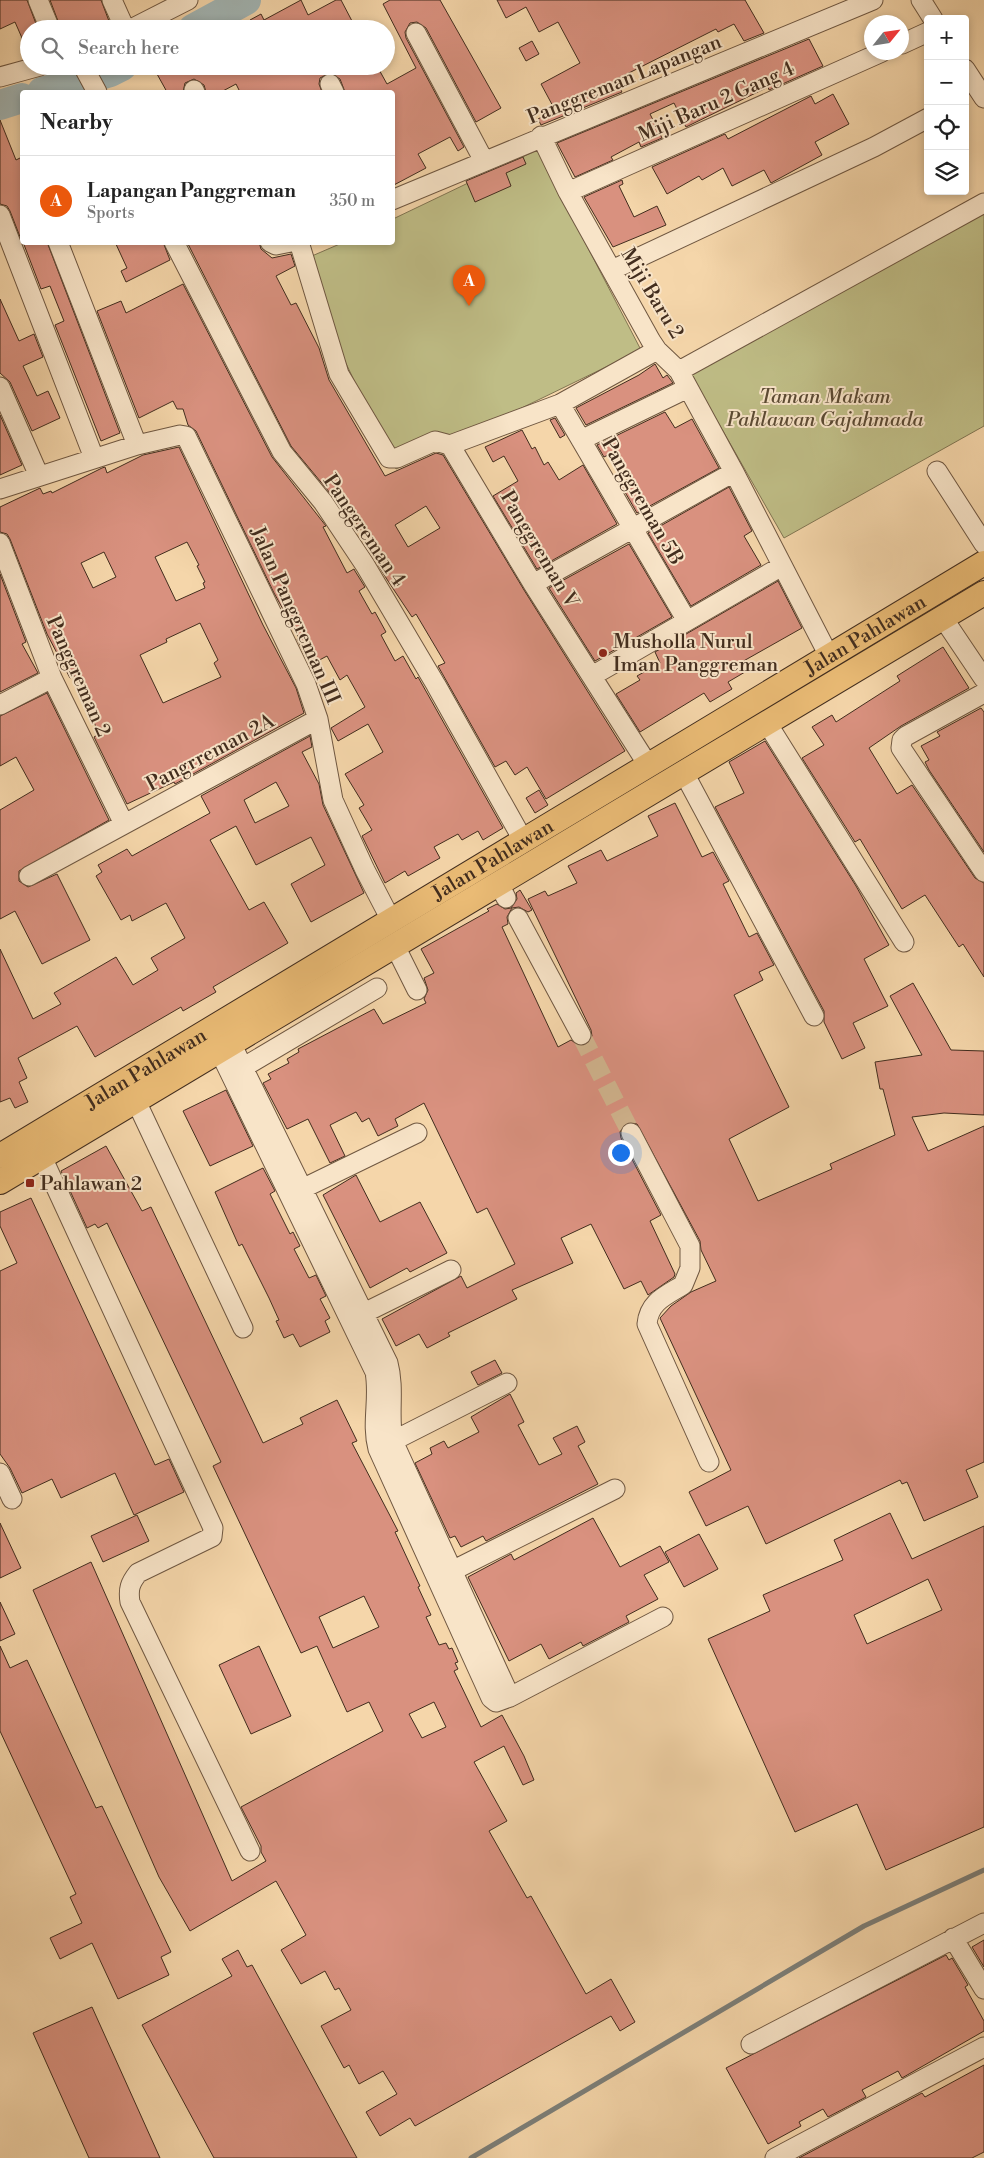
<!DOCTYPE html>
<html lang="en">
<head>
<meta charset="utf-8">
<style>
	body { margin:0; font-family:"Libre Bodoni",serif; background:#f6f6f6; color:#222 }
	.controls { position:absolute; right:15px; top:15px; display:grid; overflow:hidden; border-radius:5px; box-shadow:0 2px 8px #0003 }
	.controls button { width:45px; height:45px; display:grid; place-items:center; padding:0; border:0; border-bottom:1px solid #e0e0e0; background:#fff; color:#222; font:25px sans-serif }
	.compass { position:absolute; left:864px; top:15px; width:45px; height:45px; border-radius:50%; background:#fff; box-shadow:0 2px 8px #0003; rotate:60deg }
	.you { position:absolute; left:620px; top:1152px; width:18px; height:18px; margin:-12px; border:4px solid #fff; border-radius:50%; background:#1a73e8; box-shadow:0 0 0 8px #1a73e833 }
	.badge { display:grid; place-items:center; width:32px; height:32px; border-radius:50%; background:#ea580c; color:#fff; font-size:16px; font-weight:700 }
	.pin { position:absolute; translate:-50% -41px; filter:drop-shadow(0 1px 2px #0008) }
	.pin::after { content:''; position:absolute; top:26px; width:18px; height:15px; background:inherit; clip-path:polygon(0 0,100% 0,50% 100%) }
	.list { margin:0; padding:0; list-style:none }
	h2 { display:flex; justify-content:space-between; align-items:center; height:65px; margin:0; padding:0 20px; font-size:21px }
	h2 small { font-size:16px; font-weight:400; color:#767676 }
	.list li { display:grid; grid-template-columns:32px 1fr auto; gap:15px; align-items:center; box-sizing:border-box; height:90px; padding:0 20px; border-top:1px solid #e0e0e0 }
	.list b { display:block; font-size:19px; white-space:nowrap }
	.list p { margin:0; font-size:16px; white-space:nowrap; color:#767676 }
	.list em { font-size:16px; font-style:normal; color:#767676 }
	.icon { flex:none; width:28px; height:28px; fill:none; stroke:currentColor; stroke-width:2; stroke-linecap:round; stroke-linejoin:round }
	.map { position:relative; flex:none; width:984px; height:2158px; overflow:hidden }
	.search { position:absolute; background:#fff; box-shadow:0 2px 8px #0003; left:20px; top:20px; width:375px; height:55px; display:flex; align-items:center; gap:12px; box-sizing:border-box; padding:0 18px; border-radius:28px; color:#767676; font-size:19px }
	.panel { position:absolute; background:#fff; box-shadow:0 2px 8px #0003; left:20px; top:90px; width:375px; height:155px; border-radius:5px }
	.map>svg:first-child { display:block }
</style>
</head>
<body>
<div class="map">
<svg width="984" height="2158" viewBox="0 0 984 2158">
	<rect width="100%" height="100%" fill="#f5d6aa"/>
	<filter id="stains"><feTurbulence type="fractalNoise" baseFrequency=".004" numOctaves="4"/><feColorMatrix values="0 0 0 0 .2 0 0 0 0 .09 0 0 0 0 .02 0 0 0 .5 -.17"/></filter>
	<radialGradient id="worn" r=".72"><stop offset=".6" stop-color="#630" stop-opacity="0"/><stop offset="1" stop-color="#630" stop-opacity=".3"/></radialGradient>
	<path fill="#bfbd86" stroke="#807552" d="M 537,150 L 641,350 L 396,469 L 298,262 L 342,243 L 392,242 L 393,219 Z
		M 984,212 L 984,426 L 784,538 L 691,375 Z"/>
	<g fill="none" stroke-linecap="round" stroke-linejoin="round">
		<path stroke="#7c7f79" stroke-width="5" d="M 471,2158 L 864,1926 L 984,1870"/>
		<path stroke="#a2b6b5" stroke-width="30" d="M 193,29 L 246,0
			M 42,92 L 110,72 L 122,66
			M 0,105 L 22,98"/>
	</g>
	<path fill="#d9917f" stroke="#422d1e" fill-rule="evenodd" d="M 0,0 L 27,0 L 38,29 L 29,29 L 29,54 L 15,22 L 0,29 Z
		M 50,0 L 101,0 L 112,29 L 61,29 Z
		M 301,0 L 308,15 L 336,0 L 341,0 L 352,21 L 349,22 L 352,29 L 248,29 L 253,26 L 250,20 L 261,14 L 264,20 Z
		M 390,0 L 440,0 L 501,108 L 476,122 L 426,28 L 417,22 L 410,23 L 405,32 L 406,38 L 464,147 L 458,151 L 450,137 L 418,154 L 426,168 L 392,186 L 392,92 L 345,92 L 340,79 L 330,73 L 320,78 L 319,84 L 322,92 L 240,92 L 236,84 L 221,92 L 206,92 L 204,85 L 194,79 L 185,83 L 183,92 L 167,92 L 157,74 L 172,66 L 377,66 L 387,84 L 416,68 L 383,4 Z
		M 497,0 L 745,0 L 764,33 L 744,41 L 734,24 L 718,32 L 716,29 L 615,80 L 622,92 L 541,125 L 538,119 L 555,110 L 541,84 L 580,63 L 558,22 L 539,32 L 526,7 L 506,18 Z
		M 809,39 L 823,66 L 769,90 L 768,87 L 686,127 L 674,103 L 650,114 L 662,138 L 641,147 L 639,142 L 611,157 L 613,160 L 575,177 L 557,143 Z
		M 532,41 L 539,54 L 526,61 L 519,48 Z
		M 833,94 L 849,124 L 815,142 L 822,155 L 771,183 L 764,170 L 732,186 L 723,168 L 702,180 L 699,176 L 667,194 L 652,167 L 725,134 L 728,139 L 811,96 L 815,104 Z
		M 0,120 L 16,160 L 22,157 L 22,242 L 10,211 L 7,206 L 0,204 Z
		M 523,157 L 526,164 L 506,173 L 511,186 L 475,202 L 466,181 Z
		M 622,180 L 623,184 L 619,186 L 634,217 L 657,206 L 666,225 L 613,247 L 584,197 Z
		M 23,242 L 47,242 L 120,433 L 101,441 L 55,325 L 64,321 L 50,286 L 41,289 Z
		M 115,242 L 163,242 L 170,260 L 126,282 L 121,271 L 127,268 Z
		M 187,242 L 259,242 L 261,249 L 272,258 L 291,254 L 295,266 L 276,276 L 291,305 L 296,303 L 319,348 L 329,380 L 385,476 L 436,453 L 443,455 L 524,590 L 625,751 L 546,799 L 527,767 L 515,775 L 506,761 L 495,767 L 438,666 L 445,663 L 416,614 L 412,617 L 388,581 L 378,565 L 384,562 L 367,533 L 364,534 L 358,526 L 341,496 L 335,499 L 291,446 ZM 426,506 L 440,528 L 408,547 L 395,525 Z
		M 183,284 L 272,457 L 326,526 L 323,527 L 347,573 L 354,569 L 355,571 L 365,587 L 359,591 L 372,614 L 375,612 L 386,632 L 381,635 L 395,661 L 403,656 L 416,679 L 418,677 L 503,828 L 483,840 L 478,831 L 462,840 L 458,834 L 434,847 L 440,858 L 408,876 L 405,871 L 385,883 L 362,836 L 372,830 L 359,808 L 364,805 L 345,774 L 383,752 L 368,724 L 338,741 L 331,728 L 365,707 L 347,675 L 340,680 L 327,656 L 310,665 L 297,639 L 299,638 L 274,593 L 196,431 L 188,425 L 183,409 L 177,409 L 173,401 L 139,418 L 97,311 L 121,301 L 126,313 Z
		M 0,299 L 19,341 L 34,334 L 43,357 L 23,366 L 37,396 L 48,391 L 60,418 L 32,431 L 10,382 L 0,373 Z
		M 655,364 L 663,378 L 667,375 L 673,383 L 586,425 L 576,408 L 639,375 Z
		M 665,412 L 675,428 L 692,419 L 719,468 L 637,513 L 622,487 L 629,483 L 612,453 L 604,457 L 597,445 Z
		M 0,415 L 22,465 L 0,475 Z
		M 555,418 L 565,435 L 560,438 L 550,420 Z
		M 522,430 L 532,449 L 535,447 L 544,465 L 548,462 L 559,480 L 583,465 L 617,524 L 537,569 L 493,496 L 518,481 L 504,456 L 493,462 L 485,447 Z
		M 179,447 L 263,625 L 296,688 L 304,713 L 175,784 L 174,782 L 127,804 L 94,737 L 99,734 L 93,720 L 96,719 L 75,676 L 70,678 L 47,634 L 10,539 L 7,534 L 0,532 L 0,507 L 38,489 L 40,488 L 43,494 L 51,491 L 52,493 L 102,468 L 105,467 L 107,473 L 143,455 ZM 187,542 L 199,565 L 197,566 L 205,582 L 203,583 L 205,588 L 176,601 L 155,557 ZM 104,552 L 116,577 L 93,588 L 81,563 ZM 200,623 L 218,660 L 214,663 L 221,677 L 163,703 L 140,655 L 167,642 L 166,639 Z
		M 729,487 L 752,531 L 744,536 L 761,565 L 691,606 L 648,533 Z
		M 629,544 L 672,617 L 595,661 L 549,588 Z
		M 0,574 L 26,642 L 22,644 L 38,673 L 0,692 Z
		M 778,581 L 802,628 L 740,663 L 745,672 L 728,682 L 732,689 L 710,702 L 704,693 L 640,732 L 616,694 L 640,680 L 637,676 L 660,663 L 655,652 Z
		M 943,647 L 969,688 L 901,726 L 869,748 L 897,794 L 912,785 L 975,878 L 984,883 L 984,977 L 963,944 L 959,947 L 925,895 L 902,909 L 860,839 L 855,842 L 802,758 L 824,745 L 812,727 L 832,715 L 836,722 L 900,681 L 897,676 Z
		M 47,693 L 109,820 L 19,871 L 19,881 L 28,887 L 57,874 L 90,940 L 42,964 L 15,911 L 0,919 L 0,810 L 34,790 L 16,757 L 0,766 L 0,716 Z
		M 981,708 L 984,712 L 984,852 L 929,770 L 925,762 L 929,760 L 921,746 L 940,736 L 937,732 Z
		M 310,736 L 312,747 L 302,752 L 319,784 L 323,805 L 364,893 L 311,922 L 291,884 L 325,865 L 311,837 L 256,865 L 236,826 L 210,840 L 249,910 L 264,902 L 288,943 L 213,987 L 216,992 L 183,1011 L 181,1007 L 95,1057 L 77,1026 L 18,1058 L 27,1078 L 19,1082 L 28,1102 L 15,1108 L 10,1098 L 0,1102 L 0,949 L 33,1019 L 61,1004 L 54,993 L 116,957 L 133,985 L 158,970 L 151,958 L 185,938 L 166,903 L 132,921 L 130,915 L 121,920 L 96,876 L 102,872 L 98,865 L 127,849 L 132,856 L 210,813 L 201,796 ZM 276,782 L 289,806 L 255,823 L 244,800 Z
		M 765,741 L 856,886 L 889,945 L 864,959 L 888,1006 L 853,1023 L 865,1048 L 842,1059 L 824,1022 L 824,1011 L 715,807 L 744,793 L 729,762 Z
		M 539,790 L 548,805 L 535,813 L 526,798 Z
		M 675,803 L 702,857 L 713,852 L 729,881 L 723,884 L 749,937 L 757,933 L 774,965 L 759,972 L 763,980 L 734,995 L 789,1107 L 729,1139 L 758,1201 L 832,1169 L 830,1164 L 895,1135 L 883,1089 L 880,1089 L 875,1062 L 922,1055 L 890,996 L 913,983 L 951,1050 L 984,1051 L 984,1115 L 944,1113 L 912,1117 L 928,1151 L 984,1126 L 984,1462 L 966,1470 L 978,1497 L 924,1521 L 907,1482 L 902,1484 L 900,1480 L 766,1544 L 748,1506 L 706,1526 L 689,1492 L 731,1470 L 660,1318 L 671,1306 L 691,1292 L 716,1281 L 701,1250 L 700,1241 L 637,1124 L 625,1123 L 620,1132 L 621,1138 L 661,1215 L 650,1221 L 675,1274 L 674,1277 L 648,1295 L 641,1281 L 624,1289 L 591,1224 L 561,1238 L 573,1263 L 512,1290 L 517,1299 L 448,1333 L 450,1336 L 427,1348 L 419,1334 L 396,1346 L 382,1319 L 461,1276 L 467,1288 L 515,1264 L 487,1208 L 477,1213 L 424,1103 L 395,1119 L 398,1126 L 378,1136 L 369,1118 L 362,1122 L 356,1112 L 330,1125 L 345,1156 L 330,1163 L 308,1119 L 287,1129 L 263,1083 L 271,1079 L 268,1074 L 289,1063 L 287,1059 L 299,1052 L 298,1049 L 374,1009 L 383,1024 L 426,1003 L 424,999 L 428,990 L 424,978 L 434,973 L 421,949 L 489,911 L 487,909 L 497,904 L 505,909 L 511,908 L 517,899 L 516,893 L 520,890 L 532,910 L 528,912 L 519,907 L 512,908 L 507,917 L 508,924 L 502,927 L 558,1047 L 571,1040 L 580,1046 L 587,1045 L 592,1036 L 591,1030 L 528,899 L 545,891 L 548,896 L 577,883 L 568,866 L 601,850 L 607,861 L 658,836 L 648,816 Z
		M 226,1090 L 253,1146 L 210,1166 L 183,1111 Z
		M 106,1146 L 142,1211 L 151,1207 L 263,1443 L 303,1424 L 300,1418 L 337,1400 L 357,1441 L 352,1443 L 398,1531 L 395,1532 L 420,1586 L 418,1587 L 431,1615 L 426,1617 L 439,1645 L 446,1643 L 449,1649 L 452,1648 L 458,1662 L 455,1663 L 458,1669 L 454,1671 L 481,1727 L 502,1715 L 524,1756 L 534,1780 L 523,1785 L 504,1746 L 474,1762 L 507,1821 L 489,1831 L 527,1898 L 531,1896 L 586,1994 L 611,1979 L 635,2022 L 620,2031 L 611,2016 L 415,2126 L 410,2118 L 380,2136 L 366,2112 L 397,2094 L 383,2071 L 359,2084 L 349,2065 L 344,2068 L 321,2026 L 351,2010 L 339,1988 L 335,1990 L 325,1971 L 301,1984 L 281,1950 L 306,1935 L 276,1881 L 190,1931 L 159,1877 L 33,1590 L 91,1562 L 232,1881 L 266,1861 L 261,1852 L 261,1846 L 241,1807 L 383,1731 L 369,1702 L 347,1712 L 317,1646 L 301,1653 L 213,1466 L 221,1462 L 107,1223 L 98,1228 L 95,1224 L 87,1228 L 61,1171 ZM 364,1596 L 379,1627 L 333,1648 L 319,1617 ZM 434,1702 L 446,1727 L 422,1738 L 409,1714 Z
		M 263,1168 L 275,1191 L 270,1194 L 290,1234 L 293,1232 L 300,1246 L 294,1249 L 309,1278 L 316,1275 L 326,1296 L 320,1299 L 330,1318 L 325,1321 L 330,1332 L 300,1347 L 293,1334 L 284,1338 L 276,1321 L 279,1320 L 269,1298 L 242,1244 L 239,1246 L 215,1192 Z
		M 356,1175 L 380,1222 L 420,1202 L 447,1253 L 410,1272 L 407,1268 L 370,1288 L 323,1195 Z
		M 31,1198 L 155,1465 L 169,1459 L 184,1492 L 134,1515 L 115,1473 L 61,1498 L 52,1479 L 22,1493 L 10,1468 L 0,1454 L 0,1271 L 17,1263 L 0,1226 L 0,1212 Z
		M 495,1360 L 502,1373 L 478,1385 L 471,1372 Z
		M 510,1394 L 524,1422 L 518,1425 L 539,1465 L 562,1454 L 553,1438 L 577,1426 L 585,1442 L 578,1446 L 598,1484 L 486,1541 L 483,1536 L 461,1547 L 455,1536 L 450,1538 L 415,1463 L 432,1454 L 430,1448 L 444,1441 L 448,1448 L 479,1432 L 471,1417 Z
		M 890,1513 L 912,1559 L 984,1526 L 984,1827 L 886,1870 L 857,1804 L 795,1832 L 708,1639 L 770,1611 L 763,1595 L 843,1560 L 834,1540 ZM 928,1579 L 942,1610 L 867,1644 L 854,1615 Z
		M 137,1515 L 149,1541 L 103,1562 L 91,1536 Z
		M 593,1518 L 620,1567 L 660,1546 L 669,1562 L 644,1575 L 658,1599 L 626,1616 L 629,1622 L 583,1646 L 581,1642 L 549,1659 L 541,1644 L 509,1661 L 468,1577 L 511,1554 L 514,1560 Z
		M 0,1523 L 21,1568 L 0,1578 Z
		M 699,1534 L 718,1569 L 684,1587 L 665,1552 Z
		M 0,1602 L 15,1634 L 0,1641 Z
		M 0,1646 L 10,1668 L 27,1660 L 96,1808 L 102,1806 L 171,1952 L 161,1957 L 169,1975 L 118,1999 L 92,1943 L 60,1959 L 50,1938 L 82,1923 L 70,1897 L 76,1894 L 0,1731 Z
		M 259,1646 L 291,1716 L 251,1734 L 219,1665 Z
		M 984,1940 L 984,1967 L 972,1947 Z
		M 238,1950 L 247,1967 L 252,1965 L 357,2158 L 214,2158 L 142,2025 L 232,1976 L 222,1959 Z
		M 946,1955 L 949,1960 L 952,1958 L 968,1985 L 965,1987 L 984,2021 L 984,2031 L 902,2078 L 898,2071 L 862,2090 L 866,2097 L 828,2117 L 823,2109 L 799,2122 L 801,2126 L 768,2144 L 726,2068 Z
		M 92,2007 L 160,2158 L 89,2158 L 33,2033 Z
		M 984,2065 L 984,2152 L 972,2158 L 799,2158 L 922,2093 L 925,2097 Z"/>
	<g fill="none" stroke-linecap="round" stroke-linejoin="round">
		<path stroke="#d1b48e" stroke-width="19" stroke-dasharray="19 9" stroke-linecap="butt" d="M 581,1035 L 631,1133"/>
		<g stroke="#6f5741" stroke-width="21">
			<path id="minor" d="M 38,0 L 50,29
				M 112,0 L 125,29
				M 921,0 L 933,19
				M 131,29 L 188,0
				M 416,33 L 484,161
				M 902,44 L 928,32
				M 83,66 L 97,92
				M 965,69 L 984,98
				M 0,77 L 40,66
				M 330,84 L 334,92
				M 194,90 L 195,92
				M 541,136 L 568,192 L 651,341 L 657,350 L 679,371 L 734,472 L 829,656
				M 568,192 L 882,52
				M 392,200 C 552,132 713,67 873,0
				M 0,215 L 94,458
				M 58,242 L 137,445
				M 174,242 L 282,452 L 323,502 L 365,565 L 436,685 L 523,840
				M 270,242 L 276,245 L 291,242
				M 299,242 L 339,374 L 389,458 L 397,458 L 435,441 L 450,445 L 560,404 L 657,350
				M 612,270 L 874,147 L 928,118
				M 679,371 L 984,203
				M 0,387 L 39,476
				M 560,404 L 687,621
				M 581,440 L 688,388
				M 450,445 L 533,584 L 648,765
				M 937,471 L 984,544
				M 0,489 L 137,445 L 180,435 L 186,436 L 306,684 L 318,719 L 333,800 L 365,870 L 391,920
				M 0,543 L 52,678 L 124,824
				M 533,584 L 734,472
				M 943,618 L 984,679
				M 592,676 L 782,566
				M 984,693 L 906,736 L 902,740 L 901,748 L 984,872
				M 0,705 L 52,678
				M 767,723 L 904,942
				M 684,773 L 814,1016
				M 29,876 L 318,719
				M 499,884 L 506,898
				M 518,918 L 581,1035
				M 395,946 L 417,990
				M 226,1033 L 388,1363 C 395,1389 388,1415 393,1441 L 510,1697
				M 214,1040 L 375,1372 C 380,1398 371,1423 378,1449 L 491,1698 L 496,1702 L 510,1697 L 663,1617
				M 244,1067 L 377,988
				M 136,1101 L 243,1328
				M 631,1133 L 690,1246 L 690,1268 L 683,1285 C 665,1296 649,1302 647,1324 L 709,1462
				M 42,1157 L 213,1528 L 212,1537 L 138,1573 C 130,1583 128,1589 130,1602 L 250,1851
				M 304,1188 L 417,1133
				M 364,1313 L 451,1270
				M 383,1446 L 507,1383
				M 0,1473 L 12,1499
				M 452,1571 L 615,1489
				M 953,1938 L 984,1989
				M 751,2044 L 984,1923
				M 775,2158 L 984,2047"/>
		</g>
		<g stroke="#422d1e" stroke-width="26">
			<g id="major">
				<path id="s1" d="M 0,1156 L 984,563"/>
				<path d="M 0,1182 L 984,593"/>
			</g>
		</g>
		<use href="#minor" stroke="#f8e4c8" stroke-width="19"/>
		<use href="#major" stroke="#eabb75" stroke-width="24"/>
	</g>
	<g fill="#8f2418" stroke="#f8e4c8" stroke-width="2">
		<circle cx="603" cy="653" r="5"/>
		<rect x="25" y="1178" width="10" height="10" rx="2.5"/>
	</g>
	<g text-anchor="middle" stroke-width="4" stroke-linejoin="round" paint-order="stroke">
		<g font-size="20" fill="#422d1e" stroke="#f8e4c8">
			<text transform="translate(624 79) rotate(-22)" y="7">Panggreman Lapangan</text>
			<text transform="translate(716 101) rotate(-24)" y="7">Miji Baru 2 Gang 4</text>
			<text transform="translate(653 293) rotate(59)" y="7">Miji Baru 2</text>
			<text transform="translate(643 501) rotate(60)" y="7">Panggreman 5B</text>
			<text transform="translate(365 530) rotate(56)" y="7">Panggreman 4</text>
			<text transform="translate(540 549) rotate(59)" y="7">Panggreman V</text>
			<text transform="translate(296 615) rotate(66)" y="7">Jalan Panggreman III</text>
			<text dy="7" stroke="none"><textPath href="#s1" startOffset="1010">Jalan Pahlawan</textPath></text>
			<text transform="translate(79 676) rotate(66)" y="7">Panggreman 2</text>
			<text transform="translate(210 752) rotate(-28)" y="7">Pangrreman 2A</text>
			<text dy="7" stroke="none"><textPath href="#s1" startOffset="575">Jalan Pahlawan</textPath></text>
			<text dy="7" stroke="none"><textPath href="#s1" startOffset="170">Jalan Pahlawan</textPath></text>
		</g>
		<g font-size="20" font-style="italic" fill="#5b4a33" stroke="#f8e4c8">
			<text x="825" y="403">Taman Makam<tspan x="825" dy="23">Pahlawan Gajahmada</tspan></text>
		</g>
		<g font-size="20" fill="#422d1e" stroke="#f8e4c8" text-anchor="start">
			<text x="613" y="648">Musholla Nurul<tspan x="613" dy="23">Iman Panggreman</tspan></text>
			<text x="40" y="1190">Pahlawan 2</text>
		</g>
	</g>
	<rect width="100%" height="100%" filter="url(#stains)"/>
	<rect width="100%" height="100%" fill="url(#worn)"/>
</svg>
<div class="controls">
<button>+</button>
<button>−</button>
<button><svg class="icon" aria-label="locate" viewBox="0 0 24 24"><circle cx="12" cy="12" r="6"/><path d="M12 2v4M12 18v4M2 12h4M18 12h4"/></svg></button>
<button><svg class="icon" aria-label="layers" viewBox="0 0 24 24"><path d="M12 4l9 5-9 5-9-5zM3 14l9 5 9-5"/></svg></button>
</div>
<svg class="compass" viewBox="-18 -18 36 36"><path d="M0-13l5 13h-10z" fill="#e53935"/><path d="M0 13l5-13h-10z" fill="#767676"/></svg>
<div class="you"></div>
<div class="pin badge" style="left:469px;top:306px">A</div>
<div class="search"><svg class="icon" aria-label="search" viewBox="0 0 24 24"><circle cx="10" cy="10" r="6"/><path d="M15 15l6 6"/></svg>Search here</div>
<section class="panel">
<h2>Nearby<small></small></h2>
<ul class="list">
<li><span class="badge">A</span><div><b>Lapangan Panggreman</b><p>Sports</p></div><em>350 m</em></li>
</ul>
</section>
</div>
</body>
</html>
